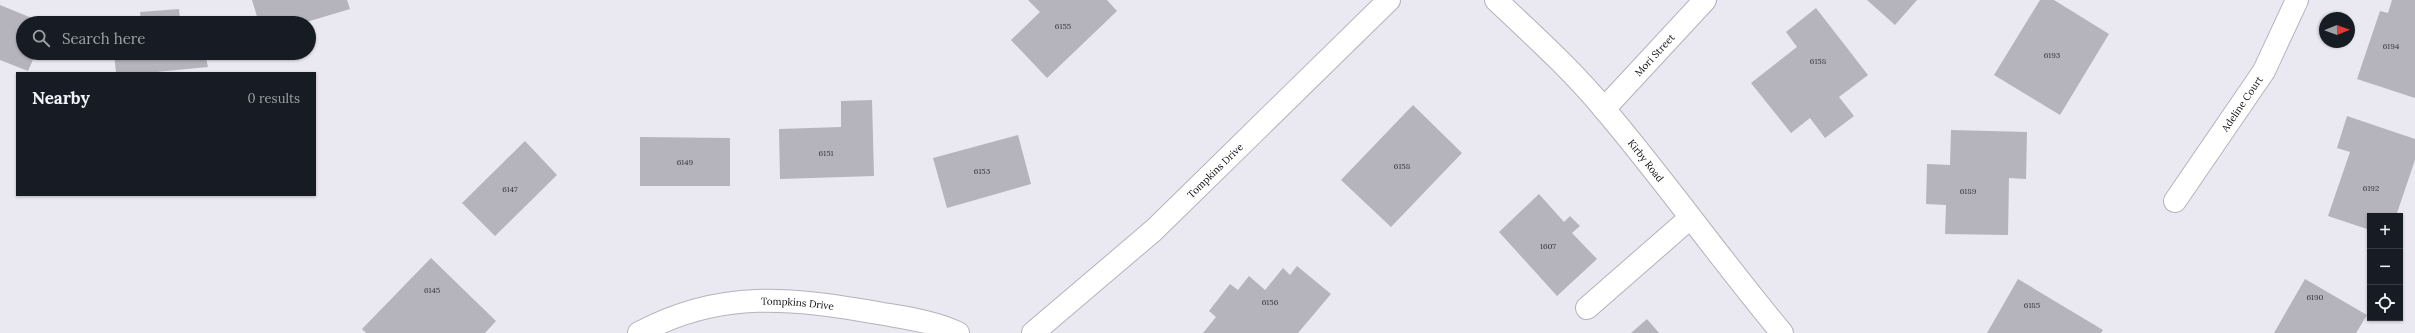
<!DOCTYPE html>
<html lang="en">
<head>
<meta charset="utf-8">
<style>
	body { margin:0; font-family:Lora,serif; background:#242831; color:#f1f3f6 }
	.controls { position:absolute; right:12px; bottom:12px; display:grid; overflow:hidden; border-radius:0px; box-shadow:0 1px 3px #0004 }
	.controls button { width:36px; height:36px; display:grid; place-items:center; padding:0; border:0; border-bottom:1px solid #363941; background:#171b24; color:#f1f3f6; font:20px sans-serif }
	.compass { position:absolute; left:2319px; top:12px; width:36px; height:36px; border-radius:50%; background:#171b24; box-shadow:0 1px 3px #0004; rotate:89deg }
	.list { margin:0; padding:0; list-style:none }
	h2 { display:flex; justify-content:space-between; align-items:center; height:52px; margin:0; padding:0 16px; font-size:17px }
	h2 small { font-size:13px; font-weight:400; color:#9ea1a6 }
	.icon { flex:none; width:22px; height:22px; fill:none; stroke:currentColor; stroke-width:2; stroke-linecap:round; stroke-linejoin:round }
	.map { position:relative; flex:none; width:2415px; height:333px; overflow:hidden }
	.search { position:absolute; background:#171b24; box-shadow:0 1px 3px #0004; left:16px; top:16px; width:300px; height:44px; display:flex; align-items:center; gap:10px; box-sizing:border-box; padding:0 14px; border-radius:22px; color:#9ea1a6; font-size:15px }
	.panel { position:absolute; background:#171b24; box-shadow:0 1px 3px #0004; left:16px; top:72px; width:300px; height:124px; border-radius:0px }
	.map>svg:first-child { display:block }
</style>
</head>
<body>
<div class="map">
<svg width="2415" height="333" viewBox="0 0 2415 333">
	<rect width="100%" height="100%" fill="#eae8f1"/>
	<path fill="#b5b3bc" d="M 252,0 L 347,0 L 350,9 L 303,23 L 259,23 Z
		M 1028,0 L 1107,0 L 1117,11 L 1047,78 L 1011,40 L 1040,12 Z
		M 1867,0 L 1917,0 L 1895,25 Z
		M 2040,0 L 2054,0 L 2109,34 L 2060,115 L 1994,75 Z
		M 2392,0 L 2415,0 L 2415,98 L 2357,79 L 2380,11 L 2388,13 Z
		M 0,5 L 44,23 L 23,23 L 23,53 L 36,53 L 28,71 L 0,60 Z
		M 1816,8 L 1868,75 L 1839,97 L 1854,116 L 1825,138 L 1810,118 L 1791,133 L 1751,83 L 1797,47 L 1786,32 Z
		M 179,9 L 180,18 L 200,16 L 201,23 L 127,23 L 141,21 L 140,12 Z
		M 114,53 L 205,53 L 208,67 L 146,73 L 116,73 Z
		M 872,100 L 874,176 L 780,179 L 779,129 L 841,127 L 841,101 Z
		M 1413,105 L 1462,153 L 1391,227 L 1341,180 Z
		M 2347,116 L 2415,139 L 2415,160 L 2396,216 L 2370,216 L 2370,230 L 2328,216 L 2350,152 L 2337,148 Z
		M 1951,130 L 2027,132 L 2026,179 L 2009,178 L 2008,235 L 1945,234 L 1946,205 L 1926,204 L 1927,164 L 1950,165 Z
		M 1018,135 L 1031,184 L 947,208 L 933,158 Z
		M 640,137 L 730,138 L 730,186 L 640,186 Z
		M 525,141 L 557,175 L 495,236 L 462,203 Z
		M 1539,194 L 1564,222 L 1570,216 L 1580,226 L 1572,233 L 1597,259 L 1557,296 L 1499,232 Z
		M 431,258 L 496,321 L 485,333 L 366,333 L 362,329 Z
		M 1297,266 L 1331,294 L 1298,333 L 1203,333 L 1216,317 L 1209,311 L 1230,284 L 1238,290 L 1249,276 L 1265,290 L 1283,268 L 1290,275 Z
		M 2018,279 L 2103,330 L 2101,333 L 1987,333 Z
		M 2305,279 L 2367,315 L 2356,333 L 2274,333 Z
		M 1647,319 L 1659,333 L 1631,333 Z"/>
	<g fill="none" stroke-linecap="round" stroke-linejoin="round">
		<g stroke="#b4b2bb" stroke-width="24">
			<g id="minor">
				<path id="s1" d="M 1604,109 L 1705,0"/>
				<path id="s2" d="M 2175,201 L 2264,71 L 2297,0"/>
				<path d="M 1587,308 L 1690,218"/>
				<path id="s3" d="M 639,333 C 721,289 791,298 878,313 C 905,318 933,321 958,333"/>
				<path id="s4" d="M 1033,333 L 1154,230 L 1389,0"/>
			</g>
		</g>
		<g stroke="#b4b2bb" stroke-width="24">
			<g id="major">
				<path id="s5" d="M 1496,0 C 1533,35 1572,70 1605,110 C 1666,182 1721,260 1782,333"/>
			</g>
		</g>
		<use href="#minor" stroke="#fff" stroke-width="22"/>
		<use href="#major" stroke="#fff" stroke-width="22"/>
	</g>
	<g text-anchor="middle" stroke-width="3" stroke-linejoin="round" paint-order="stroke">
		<g font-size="8" fill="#38363b">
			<text x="1063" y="29">6155</text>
			<text x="2391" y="49">6194</text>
			<text x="2052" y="58">6193</text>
			<text x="1818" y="64">6158</text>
			<text x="826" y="156">6151</text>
			<text x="685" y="165">6149</text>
			<text x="1402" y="169">6158</text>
			<text x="982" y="174">6153</text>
			<text x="2371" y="191">6192</text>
			<text x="510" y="192">6147</text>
			<text x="1968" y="194">6189</text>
			<text x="1548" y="249">1607</text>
			<text x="432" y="293">6145</text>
			<text x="2315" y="300">6190</text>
			<text x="1270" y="305">6156</text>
			<text x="2032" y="308">6185</text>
		</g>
		<g font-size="10" fill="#0e0d10" stroke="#f7f5ff">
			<text dy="4" stroke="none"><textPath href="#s1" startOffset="74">Mori Street</textPath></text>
			<text dy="4" stroke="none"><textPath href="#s2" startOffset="118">Adeline Court</textPath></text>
			<text dy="4" stroke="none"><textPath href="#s5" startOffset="220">Kirby Road</textPath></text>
			<text dy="4" stroke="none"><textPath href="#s4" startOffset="244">Tompkins Drive</textPath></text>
			<text dy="4" stroke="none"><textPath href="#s3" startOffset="164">Tompkins Drive</textPath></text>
		</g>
	</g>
</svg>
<div class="controls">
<button>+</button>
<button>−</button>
<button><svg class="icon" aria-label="locate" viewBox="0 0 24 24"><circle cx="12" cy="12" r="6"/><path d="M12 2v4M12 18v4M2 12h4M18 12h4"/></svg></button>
</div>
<svg class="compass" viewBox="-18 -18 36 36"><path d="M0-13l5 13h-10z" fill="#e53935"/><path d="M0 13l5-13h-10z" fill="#9ea1a6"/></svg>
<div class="search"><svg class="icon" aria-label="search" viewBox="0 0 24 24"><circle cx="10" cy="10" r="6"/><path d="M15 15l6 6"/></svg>Search here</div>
<section class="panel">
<h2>Nearby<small>0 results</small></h2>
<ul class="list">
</ul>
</section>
</div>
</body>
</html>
